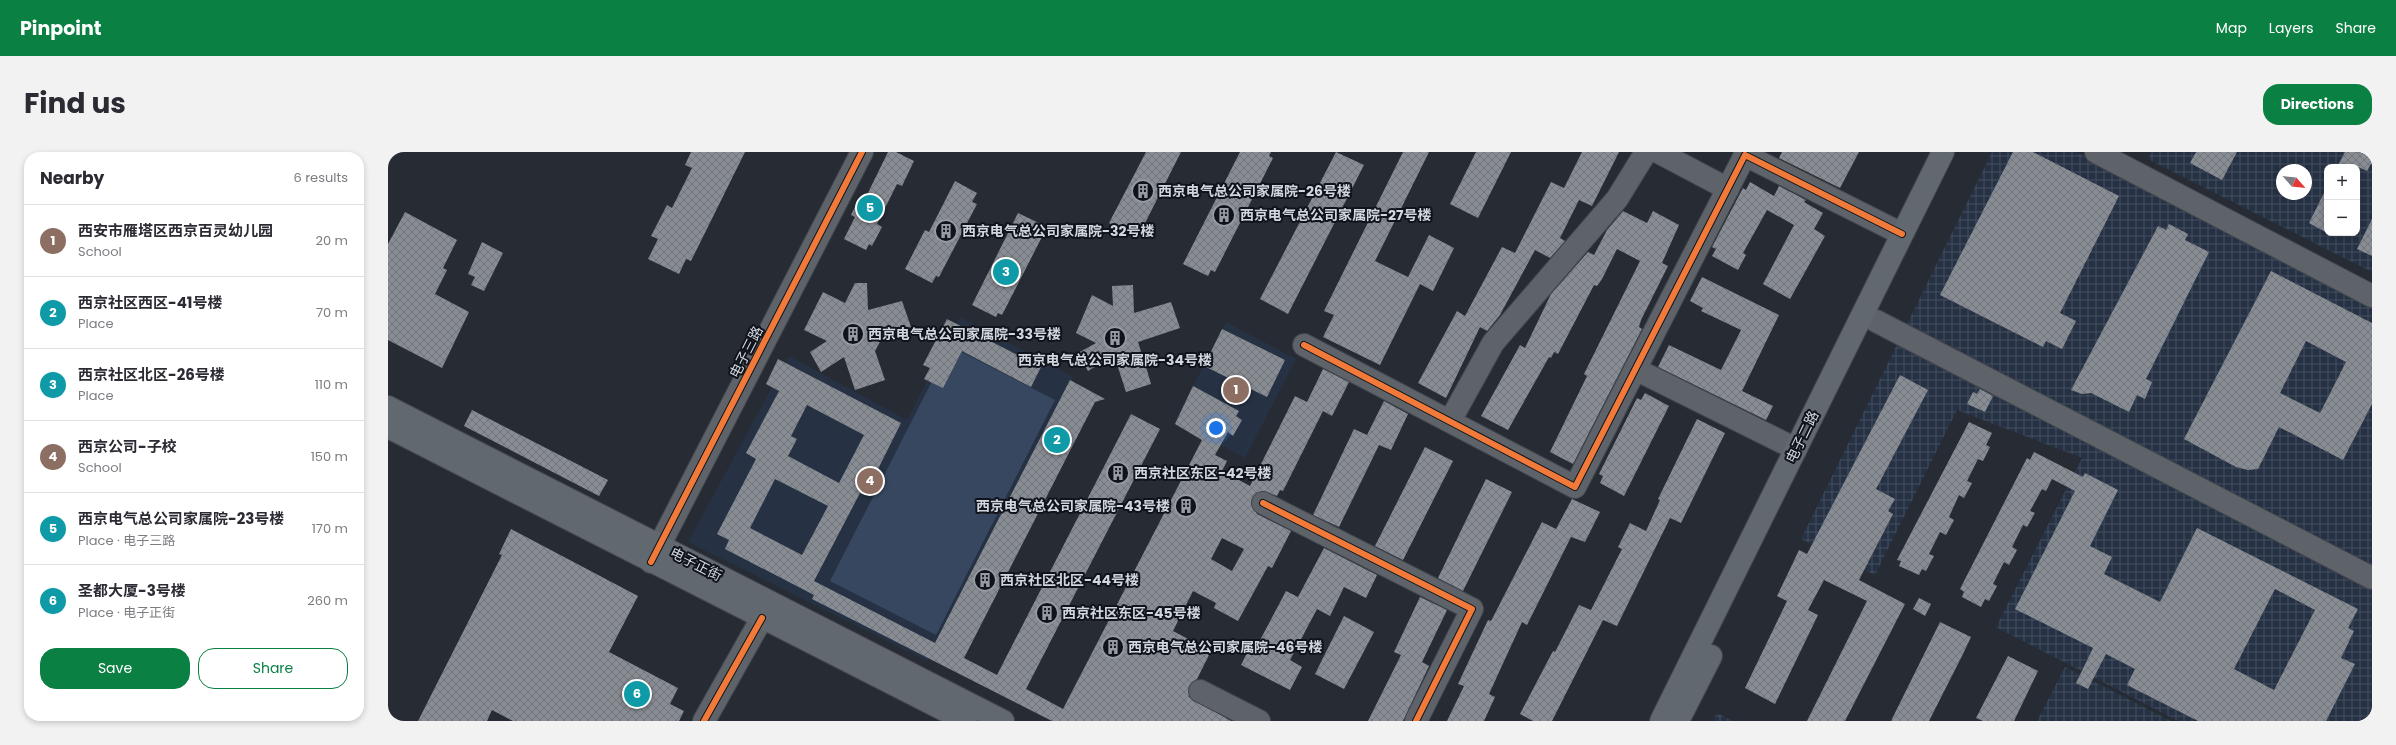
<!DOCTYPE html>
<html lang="en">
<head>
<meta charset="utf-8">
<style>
	body { margin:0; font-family:Poppins,"Noto Sans SC",sans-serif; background:#f2f2f3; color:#2b2b33 }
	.controls { position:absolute; right:12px; top:12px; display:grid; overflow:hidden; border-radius:8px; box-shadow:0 2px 6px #0003 }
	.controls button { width:36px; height:36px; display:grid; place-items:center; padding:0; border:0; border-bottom:1px solid #e1e1e2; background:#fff; color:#2b2b33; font:20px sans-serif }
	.compass { position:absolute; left:1888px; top:12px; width:36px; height:36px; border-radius:50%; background:#fff; box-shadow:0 2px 6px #0003; rotate:117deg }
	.you { position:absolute; left:828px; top:276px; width:14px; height:14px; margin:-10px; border:3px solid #fff; border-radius:50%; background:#1a73e8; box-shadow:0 0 0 6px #1a73e833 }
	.badge { display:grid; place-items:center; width:26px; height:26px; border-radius:50%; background:#0b8043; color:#fff; font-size:13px; font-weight:700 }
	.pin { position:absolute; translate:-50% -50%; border:2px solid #fff; box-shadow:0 1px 4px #0006 }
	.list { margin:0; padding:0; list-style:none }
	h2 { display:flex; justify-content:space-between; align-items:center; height:52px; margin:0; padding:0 16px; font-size:17px }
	h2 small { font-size:13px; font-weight:400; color:#7c7c81 }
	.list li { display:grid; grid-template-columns:26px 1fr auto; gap:12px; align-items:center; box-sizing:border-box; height:72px; padding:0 16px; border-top:1px solid #e1e1e2 }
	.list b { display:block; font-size:15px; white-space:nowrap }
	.list p { margin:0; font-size:13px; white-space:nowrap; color:#7c7c81 }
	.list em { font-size:13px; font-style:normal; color:#7c7c81 }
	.actions { display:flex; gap:8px; padding:12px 16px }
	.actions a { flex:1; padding:9px 0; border:1px solid #0b8043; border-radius:16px; text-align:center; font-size:14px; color:#0b8043 }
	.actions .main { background:#0b8043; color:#fff }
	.map { position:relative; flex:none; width:1984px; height:569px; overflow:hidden; border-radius:16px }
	header { display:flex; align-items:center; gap:24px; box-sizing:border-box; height:56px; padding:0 20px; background:#0b8043; color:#fff }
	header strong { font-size:19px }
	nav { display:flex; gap:22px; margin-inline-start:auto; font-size:14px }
	.intro { display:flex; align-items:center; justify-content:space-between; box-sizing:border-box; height:96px; padding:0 24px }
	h1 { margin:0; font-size:28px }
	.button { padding:10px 18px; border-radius:16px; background:#0b8043; color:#fff; font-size:14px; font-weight:700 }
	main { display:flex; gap:24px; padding:0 24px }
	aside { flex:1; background:#fff; border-radius:16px; box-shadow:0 2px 6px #0003 }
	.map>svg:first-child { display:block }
</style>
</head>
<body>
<header>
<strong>Pinpoint</strong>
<nav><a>Map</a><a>Layers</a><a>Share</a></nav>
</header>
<div class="intro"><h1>Find us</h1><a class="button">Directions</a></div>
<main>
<aside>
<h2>Nearby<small>6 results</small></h2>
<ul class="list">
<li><span class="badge" style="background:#8d6e63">1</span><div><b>西安市雁塔区西京百灵幼儿园</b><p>School</p></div><em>20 m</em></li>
<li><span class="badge" style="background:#0f9aa8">2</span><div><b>西京社区西区-41号楼</b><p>Place</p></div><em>70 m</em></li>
<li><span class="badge" style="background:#0f9aa8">3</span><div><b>西京社区北区-26号楼</b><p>Place</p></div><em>110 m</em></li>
<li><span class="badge" style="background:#8d6e63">4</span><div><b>西京公司-子校</b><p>School</p></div><em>150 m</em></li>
<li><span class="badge" style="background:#0f9aa8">5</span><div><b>西京电气总公司家属院-23号楼</b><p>Place · 电子三路</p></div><em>170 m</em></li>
<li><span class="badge" style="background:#0f9aa8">6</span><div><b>圣都大厦-3号楼</b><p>Place · 电子正街</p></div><em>260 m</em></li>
</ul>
<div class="actions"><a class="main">Save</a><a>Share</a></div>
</aside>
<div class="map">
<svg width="1984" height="569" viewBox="0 0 1984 569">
	<defs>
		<pattern id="industrial-grid" width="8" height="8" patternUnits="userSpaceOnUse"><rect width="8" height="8" fill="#263244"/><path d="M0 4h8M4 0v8" fill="none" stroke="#444f5f"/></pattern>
		<pattern id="building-cross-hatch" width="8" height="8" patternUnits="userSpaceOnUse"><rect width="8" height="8" fill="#888c93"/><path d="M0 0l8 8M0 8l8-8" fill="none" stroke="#72757b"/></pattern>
	</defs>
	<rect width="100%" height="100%" fill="#272c34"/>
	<path fill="#263244" d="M 572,165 L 685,225 L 539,509 L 300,390 L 401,204 L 519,268 Z
		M 838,170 L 908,207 L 857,306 L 787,269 Z"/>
	<path fill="url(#industrial-grid)" fill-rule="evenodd" d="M 1604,0 L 1688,0 L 1984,150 L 1984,569 L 1790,569 L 1608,475 L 1694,306 L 1569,258 L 1487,423 L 1413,387 Z
		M 1763,0 L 1984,0 L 1984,120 L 1760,7 ZM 1939,15 L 1969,15 L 1969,81 L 1939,81 ZM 1894,18 L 1918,18 L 1918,42 L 1894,42 Z
		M 1677,515 L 1783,569 L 1649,569 Z
		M 1329,561 L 1345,569 L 1325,569 Z"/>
	<path fill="#36475f" d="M 562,194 L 667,248 L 548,483 L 442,429 Z"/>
	<path fill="url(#building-cross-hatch)" fill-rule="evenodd" d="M 303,0 L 357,0 L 303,109 L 298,107 L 291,122 L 260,107 L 270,87 L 263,84 L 279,53 L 284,56 L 304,16 L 297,13 Z
		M 500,0 L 508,0 L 526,9 L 514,34 L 509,32 L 489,72 L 494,75 L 484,94 L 481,92 L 478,98 L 456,87 L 467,65 L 463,63 L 471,46 L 476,49 Z
		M 758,0 L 793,0 L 752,81 L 748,79 L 745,84 L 721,71 Z
		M 852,0 L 883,0 L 881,4 L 885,6 L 827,120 L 823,118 L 820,124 L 795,112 Z
		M 948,0 L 976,13 L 900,162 L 872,147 Z
		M 1015,0 L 1041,0 L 987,109 L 1020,125 L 1041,83 L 1066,96 L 1045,139 L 1032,132 L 992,213 L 935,185 L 946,163 L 936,159 Z
		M 1088,0 L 1123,0 L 1090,66 L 1062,52 Z
		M 1194,0 L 1231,0 L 1204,54 L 1191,48 L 1172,86 L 1177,89 L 1162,106 L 1147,98 L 1112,163 L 1099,179 L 1092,175 L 1058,246 L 1030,231 L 1069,159 L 1077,164 L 1114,95 L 1127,101 L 1163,30 L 1176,36 Z
		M 1394,0 L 1471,0 L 1452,36 L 1391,6 Z
		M 1625,0 L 1645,0 L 1731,44 L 1672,161 L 1688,169 L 1674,197 L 1658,189 L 1655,195 L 1552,143 Z
		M 1808,0 L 1849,0 L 1834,28 L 1802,11 Z
		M 1957,0 L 1984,0 L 1984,10 L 1979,19 L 1970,15 L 1949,15 Z
		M 567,29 L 589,41 L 584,50 L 589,52 L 551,125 L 548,124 L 544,131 L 517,117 L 537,78 L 541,80 Z
		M 1362,30 L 1386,44 L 1391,34 L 1418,48 L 1416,50 L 1435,61 L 1426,77 L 1437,84 L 1402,147 L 1375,132 L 1406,73 L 1379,58 L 1355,101 L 1358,103 L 1350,118 L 1324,104 L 1328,97 L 1324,95 L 1355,36 L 1358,38 Z
		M 1939,35 L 1939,81 L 1921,71 Z
		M 1235,59 L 1259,71 L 1265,59 L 1291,73 L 1274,111 L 1280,114 L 1253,168 L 1251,175 L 1254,177 L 1185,312 L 1162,300 L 1199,224 L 1196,222 L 1252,109 L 1229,97 L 1214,127 L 1209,134 L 1206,133 L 1170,202 L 1166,200 L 1163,206 L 1161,205 L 1120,278 L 1093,264 L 1132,193 L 1137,196 L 1163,142 L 1200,100 L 1206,103 L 1219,78 Z
		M 17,60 L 69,88 L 55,116 L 59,118 L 47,142 L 81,160 L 54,216 L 0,188 L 0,92 Z
		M 630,61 L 655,73 L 653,77 L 657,79 L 614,163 L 610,161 L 608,165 L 584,153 Z
		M 1984,67 L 1984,104 L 1969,97 Z
		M 1781,72 L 1800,82 L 1797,88 L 1821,100 L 1758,227 L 1764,230 L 1757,247 L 1749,243 L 1741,260 L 1703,241 L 1694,242 L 1683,238 L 1770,74 L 1778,78 Z
		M 94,90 L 115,101 L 96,139 L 83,133 L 87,125 L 80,122 Z
		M 1883,119 L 1984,171 L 1984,252 L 1955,308 L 1891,275 L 1870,317 L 1860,318 L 1848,315 L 1796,287 ZM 1918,189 L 1958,210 L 1932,261 L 1892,241 Z
		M 1314,125 L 1391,163 L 1354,239 L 1385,254 L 1378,268 L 1270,215 L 1281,193 L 1333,218 L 1353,178 L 1313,159 L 1315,156 L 1302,149 Z
		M 467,131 L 479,131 L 480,158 L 514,149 L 523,175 L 494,186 L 487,199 L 497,228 L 467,238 L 456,205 L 433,220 L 422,200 L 439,189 L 416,178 L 435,140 L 457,151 Z
		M 745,133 L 746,161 L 783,150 L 792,176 L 750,190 L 754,203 L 753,206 L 756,208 L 763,232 L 738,240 L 726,203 L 700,219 L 690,201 L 708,191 L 688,181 L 704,143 L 725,154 L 724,134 Z
		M 559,167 L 653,215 L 643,235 L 574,199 L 555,236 L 536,227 L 542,216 L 535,213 Z
		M 834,177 L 897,208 L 879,245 L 816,214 Z
		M 390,207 L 513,271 L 477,343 L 472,341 L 426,429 L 547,491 L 682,228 L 717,247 L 707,250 L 576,506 L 609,523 L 743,262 L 772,277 L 638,537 L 675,557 L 814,288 L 787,272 L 805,234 L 851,259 L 848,264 L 854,268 L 845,284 L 840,280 L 827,303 L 839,309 L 834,319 L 862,334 L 907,244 L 919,250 L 935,217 L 961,230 L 944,264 L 935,259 L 895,339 L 892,338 L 889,344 L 874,339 L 864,346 L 863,352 L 869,362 L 903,379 L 884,416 L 880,414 L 850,469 L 826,456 L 828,451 L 805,439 L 785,479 L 823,499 L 809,527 L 801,534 L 801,545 L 843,569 L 664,569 L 424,447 L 426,443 L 337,397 L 341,388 L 329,382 L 368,307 L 358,301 L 391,239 L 378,232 ZM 419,253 L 476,283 L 451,331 L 400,304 L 409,287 L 403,284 ZM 387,327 L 440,354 L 414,403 L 362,376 ZM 834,386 L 856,397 L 844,419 L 823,407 Z
		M 1512,223 L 1540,238 L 1488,337 L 1507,347 L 1500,359 L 1505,362 L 1471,428 L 1517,452 L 1457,569 L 1419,569 L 1479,449 L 1436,428 L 1420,458 L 1430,463 L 1387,552 L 1357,536 L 1399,449 L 1389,444 L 1403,415 L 1411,398 L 1419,402 Z
		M 1592,237 L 1605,244 L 1597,260 L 1579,252 L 1585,240 L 1589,242 Z
		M 1257,241 L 1281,254 L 1236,344 L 1212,331 L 1215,324 L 1211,322 L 1249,246 L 1253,248 Z
		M 996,249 L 1020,262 L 1003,298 L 991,293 L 951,375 L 925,363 L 966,277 L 979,283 Z
		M 84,258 L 220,328 L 211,344 L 76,274 Z
		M 1309,267 L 1337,281 L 1293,371 L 1282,366 L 1229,474 L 1215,468 L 1164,569 L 1145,569 L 1132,562 L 1165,499 L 1167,500 L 1191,453 L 1203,458 L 1234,397 L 1230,395 L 1242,371 L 1258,379 L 1272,348 L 1270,347 Z
		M 1581,270 L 1604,281 L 1598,293 L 1602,295 L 1595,309 L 1590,307 L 1579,329 L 1584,331 L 1576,346 L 1571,343 L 1561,365 L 1566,368 L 1558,383 L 1552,380 L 1541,402 L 1546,404 L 1538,419 L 1534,417 L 1531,423 L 1511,414 L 1513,409 L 1509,408 Z
		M 1037,295 L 1065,309 L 1015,408 L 987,394 Z
		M 1646,300 L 1695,325 L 1697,321 L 1730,338 L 1702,394 L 1724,405 L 1716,422 L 1772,450 L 1809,376 L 1970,457 L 1960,476 L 1966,479 L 1953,506 L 1967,512 L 1938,569 L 1810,569 L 1739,533 L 1747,517 L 1718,502 L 1700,537 L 1688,531 L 1705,496 L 1627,457 L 1687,339 L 1664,327 L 1658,339 L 1654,337 L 1642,359 L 1647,361 L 1639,375 L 1635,373 L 1624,395 L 1629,398 L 1621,413 L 1616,410 L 1605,432 L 1609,434 L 1601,449 L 1597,447 L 1593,455 L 1574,445 L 1576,440 L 1572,437 L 1639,306 L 1642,308 ZM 1887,437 L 1927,458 L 1886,538 L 1846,517 Z
		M 1098,327 L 1124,340 L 1075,439 L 1050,426 Z
		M 1184,347 L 1212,360 L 1197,390 L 1183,385 L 1139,473 L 1134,470 L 1101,542 L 1107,545 L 1096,569 L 1059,569 L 1076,534 L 1070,532 L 1100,468 L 1103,469 L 1154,370 L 1168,377 Z
		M 123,377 L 250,444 L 221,500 L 290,536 L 282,552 L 296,559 L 291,569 L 125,569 L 104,558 L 99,569 L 30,569 L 114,403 L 111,402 Z
		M 936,396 L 989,423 L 978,446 L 956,435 L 942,464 L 929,457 L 902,508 L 914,515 L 902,538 L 853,513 L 865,489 L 870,492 L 898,439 L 910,445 Z
		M 1032,445 L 1059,458 L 1034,510 L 1041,514 L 1015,569 L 980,569 L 1013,503 L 1006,500 Z
		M 1531,446 L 1543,452 L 1537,464 L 1525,457 Z
		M 956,464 L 986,480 L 956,537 L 927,522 Z
		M 1552,470 L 1583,485 L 1574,504 L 1541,569 L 1503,569 Z
		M 1620,504 L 1650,519 L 1626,569 L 1595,569 L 1588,566 Z"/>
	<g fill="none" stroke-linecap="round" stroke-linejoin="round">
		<g stroke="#43474e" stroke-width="24">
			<path id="minor" d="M 1270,0 L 1340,37
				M 1708,0 L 1984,144
				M 1488,169 L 1984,426
				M 916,193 L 1187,335 L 1357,3 L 1514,82
				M 1247,217 L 1408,297
				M 1062,269 L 1105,191 L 1229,47 L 1258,0
				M 875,351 L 1084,457 L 1028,569
				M 263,410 L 474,0
				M 812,539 L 871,569
				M 316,569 L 374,466"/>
		</g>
		<g stroke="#43474e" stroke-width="24">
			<path id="major" d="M 0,255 L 615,569
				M 0,275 L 578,569
				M 1273,569 L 1555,0
				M 1290,569 L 1323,504"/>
		</g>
		<use href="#minor" stroke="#5e6269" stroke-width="22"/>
		<use href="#major" stroke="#626870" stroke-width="22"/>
		<g stroke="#10141a" stroke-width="8">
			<path id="cycleway" d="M 916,193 L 1187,335 L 1357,3 L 1514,82
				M 875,351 L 1084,457 L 1028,569
				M 263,410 L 474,0
				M 316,569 L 374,466"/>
		</g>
		<use href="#cycleway" stroke="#f17a3a" stroke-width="6"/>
	</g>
	<defs>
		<g id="building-ring" transform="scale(1.15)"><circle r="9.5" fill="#10141a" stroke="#969ba4" stroke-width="1.5"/><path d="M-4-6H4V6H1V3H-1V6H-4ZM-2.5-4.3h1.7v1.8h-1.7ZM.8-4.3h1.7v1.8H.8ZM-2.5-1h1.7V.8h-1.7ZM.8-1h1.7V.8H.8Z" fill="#969ba4"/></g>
	</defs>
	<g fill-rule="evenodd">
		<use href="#building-ring" x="755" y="39"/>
		<use href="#building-ring" x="836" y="63"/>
		<use href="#building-ring" x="558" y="79"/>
		<use href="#building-ring" x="465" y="182"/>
		<use href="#building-ring" x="727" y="186"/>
		<use href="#building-ring" x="730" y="321"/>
		<use href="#building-ring" x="798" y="354"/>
		<use href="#building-ring" x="597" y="428"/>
		<use href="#building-ring" x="659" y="461"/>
		<use href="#building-ring" x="725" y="495"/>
	</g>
	<g text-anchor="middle" stroke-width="4" stroke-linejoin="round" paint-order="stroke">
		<g font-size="14" font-weight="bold" fill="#d1d7e0" stroke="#10141a" text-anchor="start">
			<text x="770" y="44">西京电气总公司家属院-26号楼</text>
			<text x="852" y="68">西京电气总公司家属院-27号楼</text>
			<text x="574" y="84">西京电气总公司家属院-32号楼</text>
			<text x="480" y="187">西京电气总公司家属院-33号楼</text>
			<text x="727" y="213" text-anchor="middle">西京电气总公司家属院-34号楼</text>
			<text x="746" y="326">西京社区东区-42号楼</text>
			<text x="782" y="359" text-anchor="end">西京电气总公司家属院-43号楼</text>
			<text x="612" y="433">西京社区北区-44号楼</text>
			<text x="674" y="466">西京社区东区-45号楼</text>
			<text x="740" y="500">西京电气总公司家属院-46号楼</text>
		</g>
		<g font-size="14" fill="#d1d7e0" stroke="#10141a">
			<text transform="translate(358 200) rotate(-63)" y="5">电子三路</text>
			<text transform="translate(1414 285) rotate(-64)" y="5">电子二路</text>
			<text transform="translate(308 412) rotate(27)" y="5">电子正街</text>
		</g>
	</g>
</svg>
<div class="controls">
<button>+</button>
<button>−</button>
</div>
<svg class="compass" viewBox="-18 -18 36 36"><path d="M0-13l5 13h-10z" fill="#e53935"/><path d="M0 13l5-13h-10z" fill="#7c7c81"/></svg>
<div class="you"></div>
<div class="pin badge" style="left:848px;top:238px;background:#8d6e63">1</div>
<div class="pin badge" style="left:669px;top:288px;background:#0f9aa8">2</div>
<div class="pin badge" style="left:618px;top:120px;background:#0f9aa8">3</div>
<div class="pin badge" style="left:482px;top:329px;background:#8d6e63">4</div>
<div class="pin badge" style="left:482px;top:56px;background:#0f9aa8">5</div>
<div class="pin badge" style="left:249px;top:542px;background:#0f9aa8">6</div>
</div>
</main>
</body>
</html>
